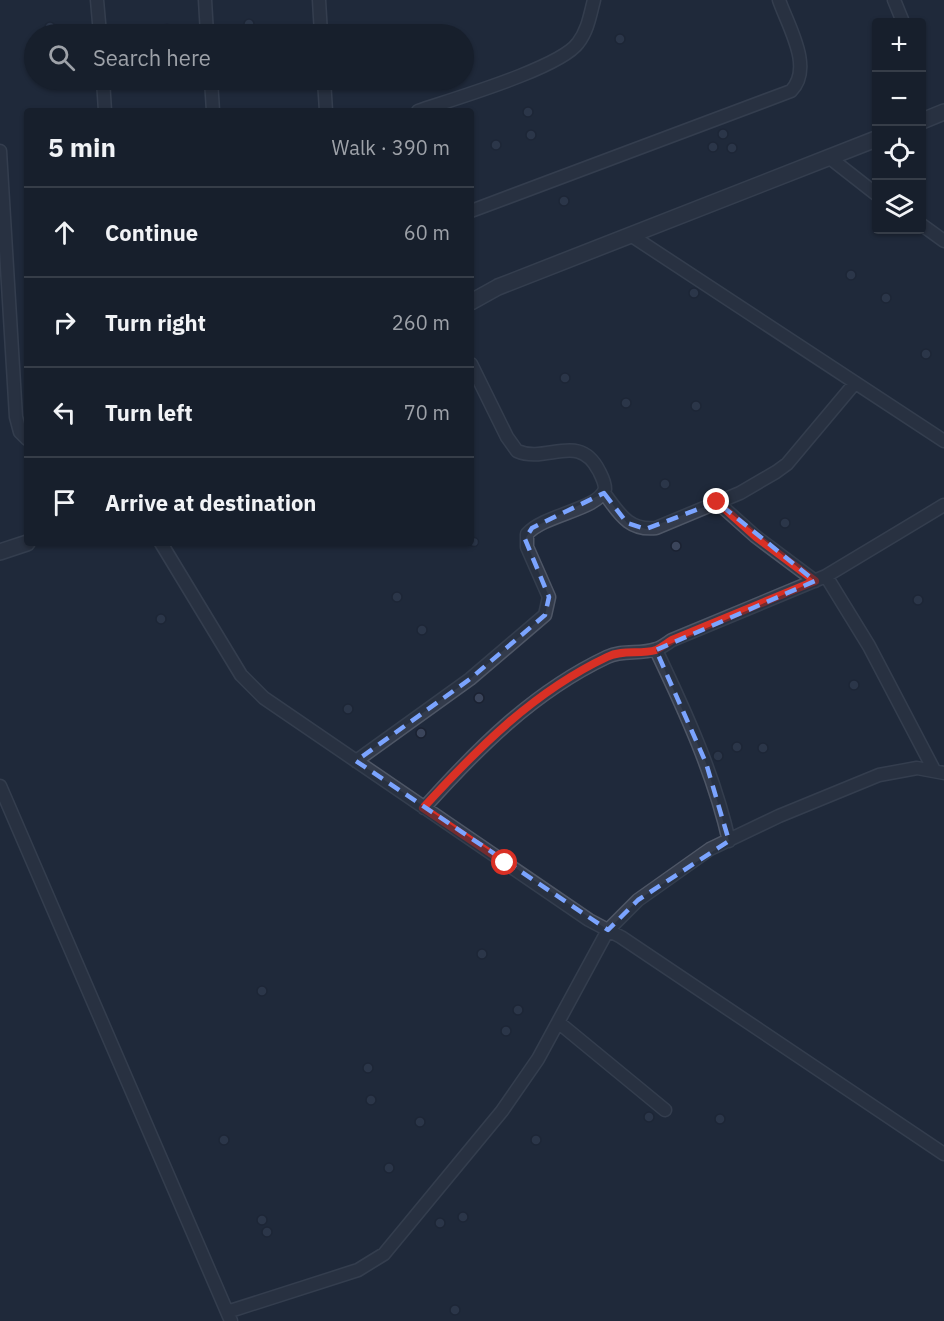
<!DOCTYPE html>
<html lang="en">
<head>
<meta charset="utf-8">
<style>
	body { margin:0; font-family:"IBM Plex Sans",sans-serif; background:#202734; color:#f1f3f6 }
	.controls { position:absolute; right:18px; top:18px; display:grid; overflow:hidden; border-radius:6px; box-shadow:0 2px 4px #0004 }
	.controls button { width:54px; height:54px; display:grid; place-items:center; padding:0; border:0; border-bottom:2px solid #363d48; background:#171f2c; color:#f1f3f6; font:30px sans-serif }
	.stop { position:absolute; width:18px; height:18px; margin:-14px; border:4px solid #d93025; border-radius:50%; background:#fff }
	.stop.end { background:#d93025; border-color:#fff; box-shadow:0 2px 6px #0008 }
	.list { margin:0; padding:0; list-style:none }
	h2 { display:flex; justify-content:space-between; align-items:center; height:78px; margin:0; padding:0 24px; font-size:26px }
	h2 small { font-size:20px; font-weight:400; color:#9ea2a9 }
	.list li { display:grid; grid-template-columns:39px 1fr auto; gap:18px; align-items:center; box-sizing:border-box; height:90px; padding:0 24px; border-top:2px solid #363d48 }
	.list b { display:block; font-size:22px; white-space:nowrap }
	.list em { font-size:20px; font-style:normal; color:#9ea2a9 }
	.icon { flex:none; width:33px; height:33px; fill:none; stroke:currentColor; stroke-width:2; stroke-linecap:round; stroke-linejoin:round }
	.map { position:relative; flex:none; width:944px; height:1321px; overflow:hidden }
	.search { position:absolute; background:#171f2c; box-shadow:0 2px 4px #0004; left:24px; top:24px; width:450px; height:66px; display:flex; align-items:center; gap:15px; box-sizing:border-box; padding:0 21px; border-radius:33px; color:#9ea2a9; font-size:22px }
	.panel { position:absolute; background:#171f2c; box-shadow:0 2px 4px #0004; left:24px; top:108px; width:450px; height:438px; border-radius:6px }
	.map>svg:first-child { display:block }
</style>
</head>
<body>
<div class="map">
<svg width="944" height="1321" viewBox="0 0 944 1321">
	<rect width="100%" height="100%" fill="#1f293b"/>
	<path fill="#3b455b" stroke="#1b2232" stroke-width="1.5" d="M244 24a5 5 0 1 1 10 0a5 5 0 1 1-10 0Z
		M45 27a5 5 0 1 1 10 0a5 5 0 1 1-10 0Z
		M162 29a5 5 0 1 1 10 0a5 5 0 1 1-10 0Z
		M615 39a5 5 0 1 1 10 0a5 5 0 1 1-10 0Z
		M523 112a5 5 0 1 1 10 0a5 5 0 1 1-10 0Z
		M718 134a5 5 0 1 1 10 0a5 5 0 1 1-10 0Z
		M526 135a5 5 0 1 1 10 0a5 5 0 1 1-10 0Z
		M491 145a5 5 0 1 1 10 0a5 5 0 1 1-10 0Z
		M708 147a5 5 0 1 1 10 0a5 5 0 1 1-10 0Z
		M727 148a5 5 0 1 1 10 0a5 5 0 1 1-10 0Z
		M559 201a5 5 0 1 1 10 0a5 5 0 1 1-10 0Z
		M846 275a5 5 0 1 1 10 0a5 5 0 1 1-10 0Z
		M689 293a5 5 0 1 1 10 0a5 5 0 1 1-10 0Z
		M881 298a5 5 0 1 1 10 0a5 5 0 1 1-10 0Z
		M921 354a5 5 0 1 1 10 0a5 5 0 1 1-10 0Z
		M560 378a5 5 0 1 1 10 0a5 5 0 1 1-10 0Z
		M621 403a5 5 0 1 1 10 0a5 5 0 1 1-10 0Z
		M691 406a5 5 0 1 1 10 0a5 5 0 1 1-10 0Z
		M660 484a5 5 0 1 1 10 0a5 5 0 1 1-10 0Z
		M780 523a5 5 0 1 1 10 0a5 5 0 1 1-10 0Z
		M469.5 542a4.5 4.5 0 1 1 9 0a4.5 4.5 0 1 1-9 0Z
		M671 546a5 5 0 1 1 10 0a5 5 0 1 1-10 0Z
		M392 597a5 5 0 1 1 10 0a5 5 0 1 1-10 0Z
		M913 600a5 5 0 1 1 10 0a5 5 0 1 1-10 0Z
		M156 619a5 5 0 1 1 10 0a5 5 0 1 1-10 0Z
		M417 630a5 5 0 1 1 10 0a5 5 0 1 1-10 0Z
		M849 685a5 5 0 1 1 10 0a5 5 0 1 1-10 0Z
		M474 698a5 5 0 1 1 10 0a5 5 0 1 1-10 0Z
		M343 709a5 5 0 1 1 10 0a5 5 0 1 1-10 0Z
		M416 733a5 5 0 1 1 10 0a5 5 0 1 1-10 0Z
		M732 747a5 5 0 1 1 10 0a5 5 0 1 1-10 0Z
		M758 748a5 5 0 1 1 10 0a5 5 0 1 1-10 0Z
		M713 756a5 5 0 1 1 10 0a5 5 0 1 1-10 0Z
		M477 954a5 5 0 1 1 10 0a5 5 0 1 1-10 0Z
		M257 991a5 5 0 1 1 10 0a5 5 0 1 1-10 0Z
		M513 1010a5 5 0 1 1 10 0a5 5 0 1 1-10 0Z
		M501 1031a5 5 0 1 1 10 0a5 5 0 1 1-10 0Z
		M363 1068a5 5 0 1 1 10 0a5 5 0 1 1-10 0Z
		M366 1100a5 5 0 1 1 10 0a5 5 0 1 1-10 0Z
		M644 1117a5 5 0 1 1 10 0a5 5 0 1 1-10 0Z
		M715 1119a5 5 0 1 1 10 0a5 5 0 1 1-10 0Z
		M415 1122a5 5 0 1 1 10 0a5 5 0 1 1-10 0Z
		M531 1140a5 5 0 1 1 10 0a5 5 0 1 1-10 0Z
		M219 1140a5 5 0 1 1 10 0a5 5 0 1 1-10 0Z
		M384 1168a5 5 0 1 1 10 0a5 5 0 1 1-10 0Z
		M458 1217a5 5 0 1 1 10 0a5 5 0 1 1-10 0Z
		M257 1220a5 5 0 1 1 10 0a5 5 0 1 1-10 0Z
		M435 1223a5 5 0 1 1 10 0a5 5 0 1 1-10 0Z
		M262 1232a5 5 0 1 1 10 0a5 5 0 1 1-10 0Z
		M450 1310a5 5 0 1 1 10 0a5 5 0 1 1-10 0Z"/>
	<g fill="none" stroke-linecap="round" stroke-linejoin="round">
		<g stroke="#4e5666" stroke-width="15">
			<path id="minor" d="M 97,0 L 100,34
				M 205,0 L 207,34
				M 319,0 L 321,34
				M 894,0 L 903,22
				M 103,80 L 105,111
				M 211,80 L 213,111
				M 324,80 L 326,111
				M 418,111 C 453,99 560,68 578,43 C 588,30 590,15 594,0
				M 0,151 L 16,417 L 20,432 L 27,439
				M 830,158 L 876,194
				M 471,211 L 791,91 C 814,68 788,26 779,0
				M 922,225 L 944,241
				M 632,236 L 944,441
				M 604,493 C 619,513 628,531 656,528 L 740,493 L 776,472 L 787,464 L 855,383
				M 717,502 L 755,536 L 815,581
				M 161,543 L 241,675 L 264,698 L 589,920 L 621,937 L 944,1154
				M 826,576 L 869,646 L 934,770
				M 656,650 C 685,711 714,774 729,841
				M 356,761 L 470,679 L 545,615 L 549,597 L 527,547 L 527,534 C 545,514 598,510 605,489 C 605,482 602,477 599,471 C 579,431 547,464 517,451 L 507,437 L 471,364
				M 0,786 L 231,1321
				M 424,808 C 477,749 533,692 607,657 C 623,649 640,655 656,649 C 661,648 667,643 672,640 L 826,576 L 944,505
				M 558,1022 L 665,1110
				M 227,1312 L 358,1270 L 384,1254 L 502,1111 L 538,1059 L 608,930 L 638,900 L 710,849 L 779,816 L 879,775 L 917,768 L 944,773"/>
		</g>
		<g stroke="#4e5666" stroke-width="18">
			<path id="tertiary" d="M 922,121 L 944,112
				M 471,302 L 498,287 L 876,139
				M 0,552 L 27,543"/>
		</g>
		<use href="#minor" stroke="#333b4b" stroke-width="12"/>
		<use href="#tertiary" stroke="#333b4b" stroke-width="15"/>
	</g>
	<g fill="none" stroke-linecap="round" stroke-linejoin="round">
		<path stroke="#d93025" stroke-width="8" d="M 505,863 L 423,808 C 477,749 533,692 607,657 C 623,649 640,655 656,650 C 661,648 667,643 672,640 L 815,581 L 756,537 L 717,502"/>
	</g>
	<path d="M0 0H944V1321H0ZM 604,493 L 627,523 L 646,529 L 717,502 L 815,581 L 656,650 L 706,763 L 729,841 L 638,900 L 608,930 L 356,761 L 470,679 L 545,615 L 549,597 L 525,539 L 532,528 Z" fill="#1f293b" fill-opacity=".55" fill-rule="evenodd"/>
	<path fill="none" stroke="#7ba4ff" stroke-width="4.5" stroke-dasharray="12 8" stroke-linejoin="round" d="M 604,493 L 627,523 L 646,529 L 717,502 L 815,581 L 656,650 L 706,763 L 729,841 L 638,900 L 608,930 L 356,761 L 470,679 L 545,615 L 549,597 L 525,539 L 532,528 Z"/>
</svg>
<div class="controls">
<button>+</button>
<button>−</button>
<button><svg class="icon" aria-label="locate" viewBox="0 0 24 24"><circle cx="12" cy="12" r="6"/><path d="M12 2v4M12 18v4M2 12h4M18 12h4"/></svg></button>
<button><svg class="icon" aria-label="layers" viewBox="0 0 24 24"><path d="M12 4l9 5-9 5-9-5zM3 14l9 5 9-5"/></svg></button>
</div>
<div class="stop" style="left:505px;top:863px"></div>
<div class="stop end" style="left:717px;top:502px"></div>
<div class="search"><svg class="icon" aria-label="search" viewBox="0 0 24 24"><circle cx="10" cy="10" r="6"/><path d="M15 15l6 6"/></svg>Search here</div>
<section class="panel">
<h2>5 min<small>Walk · 390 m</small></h2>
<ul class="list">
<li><svg class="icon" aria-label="ahead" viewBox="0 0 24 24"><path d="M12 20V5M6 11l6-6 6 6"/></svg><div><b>Continue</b></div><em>60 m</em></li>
<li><svg class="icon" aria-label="right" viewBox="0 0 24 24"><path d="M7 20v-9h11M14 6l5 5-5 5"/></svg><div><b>Turn right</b></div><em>260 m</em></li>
<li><svg class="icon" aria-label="left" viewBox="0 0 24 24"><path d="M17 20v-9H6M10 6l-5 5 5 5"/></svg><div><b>Turn left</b></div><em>70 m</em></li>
<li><svg class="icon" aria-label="arrive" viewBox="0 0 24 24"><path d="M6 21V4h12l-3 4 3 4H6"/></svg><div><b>Arrive at destination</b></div></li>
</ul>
</section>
</div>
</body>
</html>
